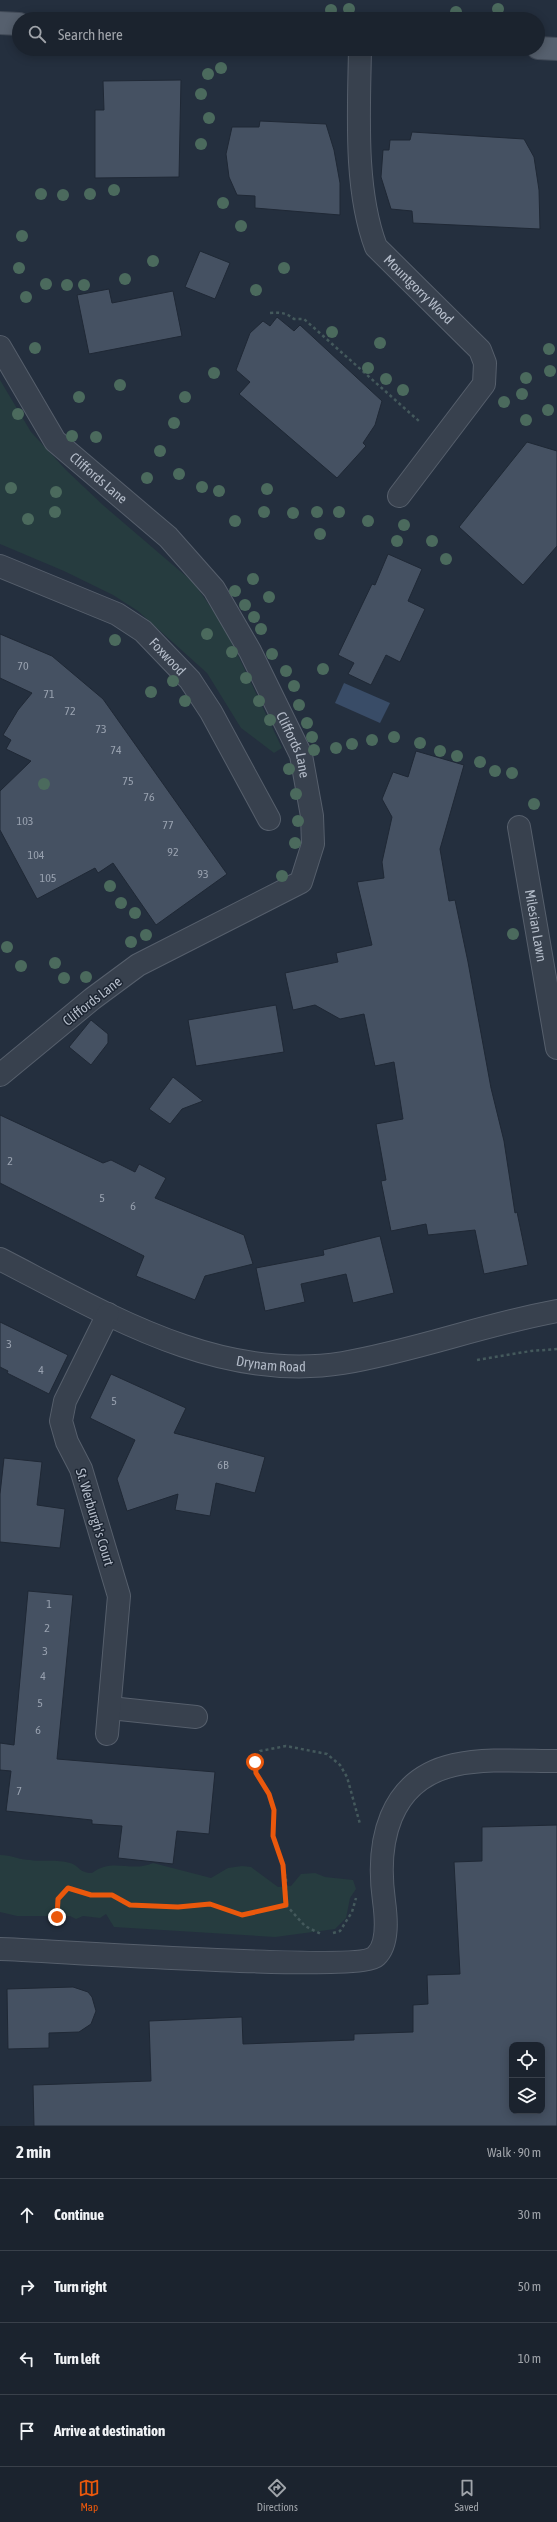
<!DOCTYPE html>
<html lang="en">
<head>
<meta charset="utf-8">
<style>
	body { margin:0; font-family:"Asap Condensed",sans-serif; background:#242b36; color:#f1f3f6 }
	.controls { position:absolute; right:12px; bottom:12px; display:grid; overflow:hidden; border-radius:8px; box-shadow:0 2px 10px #0003 }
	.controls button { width:36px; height:36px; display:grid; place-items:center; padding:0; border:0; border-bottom:1px solid #39404a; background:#1b232e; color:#f1f3f6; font:20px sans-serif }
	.stop { position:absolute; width:12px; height:12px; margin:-9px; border:3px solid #ea580c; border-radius:50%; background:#fff }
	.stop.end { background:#ea580c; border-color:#fff; box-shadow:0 1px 4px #0008 }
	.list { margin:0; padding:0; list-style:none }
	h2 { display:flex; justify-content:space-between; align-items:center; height:52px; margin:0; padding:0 16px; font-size:17px }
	h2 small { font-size:13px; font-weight:400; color:#a0a4aa }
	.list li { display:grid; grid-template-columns:26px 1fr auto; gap:12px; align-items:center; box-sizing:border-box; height:72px; padding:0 16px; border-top:1px solid #39404a }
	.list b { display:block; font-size:15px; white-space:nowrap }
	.list em { font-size:13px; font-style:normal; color:#a0a4aa }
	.icon { flex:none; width:22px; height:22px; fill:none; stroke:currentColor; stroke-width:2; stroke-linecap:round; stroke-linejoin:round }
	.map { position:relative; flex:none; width:557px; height:2126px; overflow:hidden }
	.search { position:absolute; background:#1b232e; box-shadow:0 2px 10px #0003; left:12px; right:12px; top:12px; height:44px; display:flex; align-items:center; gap:10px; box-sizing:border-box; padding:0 14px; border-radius:22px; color:#a0a4aa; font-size:15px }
	.sheet { height:340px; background:#1b232e }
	nav { display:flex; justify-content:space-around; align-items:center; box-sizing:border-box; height:56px; border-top:1px solid #39404a; background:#1b232e; font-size:11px; color:#a0a4aa }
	nav a { display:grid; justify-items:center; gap:2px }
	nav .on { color:#ea580c }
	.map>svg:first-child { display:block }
</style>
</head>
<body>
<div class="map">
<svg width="557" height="2126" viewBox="0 0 557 2126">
	<rect width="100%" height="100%" fill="#242f3e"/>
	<path fill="#263c3f" d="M 0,380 L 31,432 L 66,470 L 104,506 L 194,583 L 225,628 L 282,748 L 274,753 L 241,728 L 207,673 L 138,611 L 113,595 L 64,571 L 0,544 Z
		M 0,1855 C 11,1855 20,1860 30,1860 C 44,1862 56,1859 70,1863 C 80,1866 79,1873 92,1873 C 113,1857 131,1873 153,1863 L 211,1878 L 228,1868 L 242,1866 L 251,1867 L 278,1887 L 291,1886 L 301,1874 L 315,1873 L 325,1877 L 353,1880 L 356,1889 L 350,1898 L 346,1918 L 335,1929 L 275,1937 L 114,1927 L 106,1914 L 100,1918 L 83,1916 L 76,1919 L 70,1916 L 17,1916 L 0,1912 Z"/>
	<path fill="#394c67" d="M 344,683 L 390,703 L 380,723 L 335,703 Z"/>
	<path fill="#455162" stroke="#1f2835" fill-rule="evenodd" d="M 181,80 L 179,177 L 95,178 L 95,110 L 104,110 L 103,81 Z
		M 260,121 L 326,124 L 334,150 L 340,183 L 340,215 L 255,208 L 255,196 L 237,195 L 229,177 L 226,154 L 232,127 L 259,127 Z
		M 412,132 L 524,139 L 534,157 L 539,190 L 540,229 L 413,223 L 412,211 L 391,209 L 381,177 L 383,150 L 389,150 L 390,140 L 410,140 Z
		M 200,251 L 230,263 L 215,299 L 185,287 Z
		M 109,289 L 112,303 L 173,291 L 182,336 L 89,354 L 77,295 Z
		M 277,317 L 294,331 L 300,325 L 382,401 L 375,425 L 363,443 L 366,446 L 337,478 L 239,394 L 250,382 L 236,370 L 250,333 L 263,321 L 270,326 Z
		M 527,442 L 557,451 L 557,546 L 523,585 L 459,527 Z
		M 388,554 L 422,569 L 408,601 L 425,609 L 400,662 L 386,655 L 371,685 L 348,674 L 354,663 L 338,655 L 372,584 L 375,585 Z
		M 0,634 L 52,656 L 103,699 L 227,874 L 156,925 L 113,863 L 98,873 L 95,868 L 37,899 L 0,830 L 0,791 L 31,761 L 6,749 L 11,740 L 3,735 L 18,710 L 32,693 L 0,678 Z
		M 416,751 L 464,765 L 440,849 L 449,901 L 455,900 L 468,962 L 491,1088 L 504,1141 L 515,1213 L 517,1212 L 528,1265 L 484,1274 L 475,1230 L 428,1235 L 426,1224 L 391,1231 L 381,1181 L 386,1180 L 376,1124 L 403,1119 L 394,1062 L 375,1066 L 364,1014 L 340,1019 L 315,1005 L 293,1010 L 285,973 L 338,962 L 336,953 L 372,945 L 357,882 L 384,878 L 382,862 L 392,817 L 382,799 L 393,772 L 408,777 Z
		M 276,1005 L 284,1052 L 196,1066 L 188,1020 Z
		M 91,1020 L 108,1034 L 108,1043 L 91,1065 L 69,1047 Z
		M 173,1077 L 203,1101 L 182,1109 L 170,1124 L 149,1109 Z
		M 0,1115 L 103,1163 L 111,1160 L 135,1172 L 139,1164 L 166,1178 L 155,1198 L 244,1235 L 253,1264 L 205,1276 L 195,1300 L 136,1276 L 144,1256 L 0,1183 Z
		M 380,1236 L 394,1293 L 353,1303 L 346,1274 L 301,1284 L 305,1302 L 265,1311 L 256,1268 L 324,1255 L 323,1250 Z
		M 0,1322 L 68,1355 L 49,1394 L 7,1373 L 8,1371 L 0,1367 Z
		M 111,1374 L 186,1408 L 174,1433 L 265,1457 L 255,1493 L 216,1483 L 210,1516 L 175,1510 L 178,1494 L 127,1511 L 117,1479 L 135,1440 L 90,1418 Z
		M 4,1458 L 42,1462 L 37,1505 L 65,1509 L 60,1548 L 0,1542 L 0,1494 Z
		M 28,1591 L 73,1595 L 57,1759 L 215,1772 L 209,1834 L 177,1831 L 173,1864 L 118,1858 L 122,1826 L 92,1824 L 92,1820 L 6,1811 L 11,1771 L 0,1770 L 0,1743 L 14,1745 Z
		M 557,1825 L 557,2126 L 34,2126 L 33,2085 L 151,2081 L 149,2021 L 242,2017 L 243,2044 L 354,2040 L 354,2034 L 413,2032 L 413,2005 L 428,2004 L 427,1975 L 460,1974 L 454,1862 L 482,1861 L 482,1827 ZM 512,2045 L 542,2045 L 542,2111 L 512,2111 Z
		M 73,1987 L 88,1992 L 92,1997 L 96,2011 L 91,2024 L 79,2032 L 49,2033 L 49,2048 L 8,2049 L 7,1989 Z"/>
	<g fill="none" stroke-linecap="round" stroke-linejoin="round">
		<g stroke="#565f6c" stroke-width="24">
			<g id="minor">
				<path id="s1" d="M 360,49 C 359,110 354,189 376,247 L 480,350 L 485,363 L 484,384 L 399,496"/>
				<path id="s2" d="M 0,347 L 55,441 L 168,537 L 214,589 L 250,651 L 301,755 L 312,816 L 313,844 L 301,882 L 138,965 L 92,999 L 0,1075"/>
				<path id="s3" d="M 0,566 L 117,614 L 143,631 L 190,680 L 211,712 L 269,819"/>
				<path id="s4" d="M 519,827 L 557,1048"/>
				<path id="s5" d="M 0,1259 C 107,1314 218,1383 343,1363 C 415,1351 485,1324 557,1311"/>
				<path d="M 110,1708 L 196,1717"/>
				<path d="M 107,1734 L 119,1596 L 81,1469 L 67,1442 L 61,1421 L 65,1401 L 108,1314"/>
				<path d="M 0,1949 C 46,1950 359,1973 376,1956 C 389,1944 386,1916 384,1901 C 376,1843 388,1780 454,1765 C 487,1758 524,1761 557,1761"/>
			</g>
		</g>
		<g stroke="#414a57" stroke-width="24">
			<path id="major" d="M 0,23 L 19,24
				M 538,48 L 557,49"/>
		</g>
		<path stroke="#44595c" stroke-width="2.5" stroke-dasharray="3 3" stroke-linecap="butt" d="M 270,313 C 281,312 286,313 294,319 L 304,319 L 420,422
			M 477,1360 L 531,1351 L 557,1349
			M 286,1905 L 305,1926 L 321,1934
			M 59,1925 L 58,1899 L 68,1889 L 91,1895 L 112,1895 L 130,1905 L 178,1907 L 211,1904 L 242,1915 L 286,1905 L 286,1878 L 273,1836 L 274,1810 L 272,1800 L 256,1773 L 255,1762 L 260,1751 L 286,1746 L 327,1754 L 340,1765 L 347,1777 L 360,1824
			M 333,1933 L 340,1931 L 352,1912 L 356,1898"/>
		<use href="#minor" stroke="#38414e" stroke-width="22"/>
		<use href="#major" stroke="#56606e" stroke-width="22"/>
	</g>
	<g fill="#4b6a5d">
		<circle cx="349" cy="9" r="6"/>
		<circle cx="498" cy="9" r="6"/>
		<circle cx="331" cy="10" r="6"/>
		<circle cx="456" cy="12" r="6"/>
		<circle cx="221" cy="68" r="6"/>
		<circle cx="208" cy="74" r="6"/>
		<circle cx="201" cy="94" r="6"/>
		<circle cx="209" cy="118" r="6"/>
		<circle cx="201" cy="144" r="6"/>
		<circle cx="114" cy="190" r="6"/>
		<circle cx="41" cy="194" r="6"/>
		<circle cx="90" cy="194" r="6"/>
		<circle cx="63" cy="195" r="6"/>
		<circle cx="223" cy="203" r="6"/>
		<circle cx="241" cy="226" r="6"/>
		<circle cx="22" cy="236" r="6"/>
		<circle cx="153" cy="261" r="6"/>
		<circle cx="19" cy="268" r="6"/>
		<circle cx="284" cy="268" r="6"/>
		<circle cx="125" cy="279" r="6"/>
		<circle cx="46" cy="284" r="6"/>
		<circle cx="67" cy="285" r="6"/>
		<circle cx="84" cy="285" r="6"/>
		<circle cx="256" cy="290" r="6"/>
		<circle cx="26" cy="297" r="6"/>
		<circle cx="332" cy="332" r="6"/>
		<circle cx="380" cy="343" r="6"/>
		<circle cx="35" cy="348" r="6"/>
		<circle cx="549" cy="349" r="6"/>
		<circle cx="368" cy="368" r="6"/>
		<circle cx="550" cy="371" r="6"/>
		<circle cx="214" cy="373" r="6"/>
		<circle cx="526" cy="378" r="6"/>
		<circle cx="386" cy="379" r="6"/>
		<circle cx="120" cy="385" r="6"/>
		<circle cx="403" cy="390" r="6"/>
		<circle cx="522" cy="394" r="6"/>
		<circle cx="79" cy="397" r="6"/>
		<circle cx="185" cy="397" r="6"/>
		<circle cx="504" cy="402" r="6"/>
		<circle cx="548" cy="410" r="6"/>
		<circle cx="18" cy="414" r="6"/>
		<circle cx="526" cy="420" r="6"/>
		<circle cx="174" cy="423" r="6"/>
		<circle cx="72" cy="436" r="6"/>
		<circle cx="96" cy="437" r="6"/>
		<circle cx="160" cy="451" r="6"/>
		<circle cx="179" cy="474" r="6"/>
		<circle cx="147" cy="478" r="6"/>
		<circle cx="202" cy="487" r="6"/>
		<circle cx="11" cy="488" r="6"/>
		<circle cx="267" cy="489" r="6"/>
		<circle cx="219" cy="491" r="6"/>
		<circle cx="56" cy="492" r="6"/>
		<circle cx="55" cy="512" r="6"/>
		<circle cx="264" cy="512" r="6"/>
		<circle cx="317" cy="512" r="6"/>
		<circle cx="339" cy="512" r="6"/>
		<circle cx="293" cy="513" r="6"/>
		<circle cx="28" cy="519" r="6"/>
		<circle cx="235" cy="521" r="6"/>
		<circle cx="368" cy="521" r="6"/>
		<circle cx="404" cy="525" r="6"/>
		<circle cx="320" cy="534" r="6"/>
		<circle cx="397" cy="541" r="6"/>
		<circle cx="432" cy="541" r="6"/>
		<circle cx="446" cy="559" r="6"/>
		<circle cx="253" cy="579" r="6"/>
		<circle cx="235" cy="591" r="6"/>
		<circle cx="269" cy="597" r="6"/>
		<circle cx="245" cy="605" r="6"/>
		<circle cx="254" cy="617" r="6"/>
		<circle cx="261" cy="629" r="6"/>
		<circle cx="207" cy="634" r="6"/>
		<circle cx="115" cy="640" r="6"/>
		<circle cx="232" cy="652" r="6"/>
		<circle cx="272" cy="654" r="6"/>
		<circle cx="323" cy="669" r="6"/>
		<circle cx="286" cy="671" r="6"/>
		<circle cx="246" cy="678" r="6"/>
		<circle cx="173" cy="681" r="6"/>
		<circle cx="294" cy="686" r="6"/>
		<circle cx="151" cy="692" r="6"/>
		<circle cx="185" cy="701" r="6"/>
		<circle cx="259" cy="701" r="6"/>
		<circle cx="299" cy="705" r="6"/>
		<circle cx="270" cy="720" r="6"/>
		<circle cx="307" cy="723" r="6"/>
		<circle cx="312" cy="737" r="6"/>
		<circle cx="394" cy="737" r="6"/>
		<circle cx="372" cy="740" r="6"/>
		<circle cx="420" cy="743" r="6"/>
		<circle cx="352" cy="744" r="6"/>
		<circle cx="336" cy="748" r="6"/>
		<circle cx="314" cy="750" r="6"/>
		<circle cx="440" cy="751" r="6"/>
		<circle cx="457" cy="756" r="6"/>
		<circle cx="480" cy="762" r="6"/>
		<circle cx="289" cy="769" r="6"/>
		<circle cx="495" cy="771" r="6"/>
		<circle cx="512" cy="773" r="6"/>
		<circle cx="44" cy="784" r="6"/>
		<circle cx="296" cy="794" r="6"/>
		<circle cx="534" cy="804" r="6"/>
		<circle cx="298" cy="821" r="6"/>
		<circle cx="295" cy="843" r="6"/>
		<circle cx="282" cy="876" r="6"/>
		<circle cx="110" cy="886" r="6"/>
		<circle cx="121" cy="903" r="6"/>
		<circle cx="135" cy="913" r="6"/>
		<circle cx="513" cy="934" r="6"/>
		<circle cx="146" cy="935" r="6"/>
		<circle cx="131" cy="942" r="6"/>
		<circle cx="7" cy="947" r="6"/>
		<circle cx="55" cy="963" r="6"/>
		<circle cx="21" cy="966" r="6"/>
		<circle cx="86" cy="977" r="6"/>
		<circle cx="64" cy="978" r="6"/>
	</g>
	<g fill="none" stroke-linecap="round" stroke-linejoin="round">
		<path stroke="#ea580c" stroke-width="5" d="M 57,1917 L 58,1899 L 68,1888 L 91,1895 L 112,1895 L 130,1905 L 178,1907 L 210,1904 L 242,1915 L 286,1905 L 283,1865 L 273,1836 L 274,1810 L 269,1794 L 256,1773 L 255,1762"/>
	</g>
	<g text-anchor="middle" stroke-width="3" stroke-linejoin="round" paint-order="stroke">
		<g font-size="12" fill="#98a1af">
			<text x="23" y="670">70</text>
			<text x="49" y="698">71</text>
			<text x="70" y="715">72</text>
			<text x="101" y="733">73</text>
			<text x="116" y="754">74</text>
			<text x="128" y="785">75</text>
			<text x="149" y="801">76</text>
			<text x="25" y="825">103</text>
			<text x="168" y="829">77</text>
			<text x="173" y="856">92</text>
			<text x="36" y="859">104</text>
			<text x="203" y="878">93</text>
			<text x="48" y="882">105</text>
			<text x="10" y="1165">2</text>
			<text x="102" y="1202">5</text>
			<text x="133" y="1210">6</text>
			<text x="9" y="1348">3</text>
			<text x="41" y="1374">4</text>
			<text x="114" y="1405">5</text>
			<text x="223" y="1469">6B</text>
			<text x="49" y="1608">1</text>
			<text x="47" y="1632">2</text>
			<text x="45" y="1655">3</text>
			<text x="43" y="1680">4</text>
			<text x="40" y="1707">5</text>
			<text x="38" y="1734">6</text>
			<text x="19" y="1795">7</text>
		</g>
		<g font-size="14" fill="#b4bcc9" stroke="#1d2633">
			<text dy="5" stroke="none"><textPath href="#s1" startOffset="260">Mountgorry Wood</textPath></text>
			<text dy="5" stroke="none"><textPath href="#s2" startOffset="166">Cliffords Lane</textPath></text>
			<text dy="5" stroke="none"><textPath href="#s3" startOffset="193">Foxwood</textPath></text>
			<text dy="5" stroke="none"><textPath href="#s2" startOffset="502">Cliffords Lane</textPath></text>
			<text dy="5" stroke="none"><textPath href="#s4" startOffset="100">Milesian Lawn</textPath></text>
			<text transform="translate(92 1001) rotate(-38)" y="5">Cliffords Lane</text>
			<text dy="5" stroke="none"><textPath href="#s5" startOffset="293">Drynam Road</textPath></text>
			<text transform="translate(95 1517) rotate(73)" y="5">St. Werburgh's Court</text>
		</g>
	</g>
</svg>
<div class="controls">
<button><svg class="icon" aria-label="locate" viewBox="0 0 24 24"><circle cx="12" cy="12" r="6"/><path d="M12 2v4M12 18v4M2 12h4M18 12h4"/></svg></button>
<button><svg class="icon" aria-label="layers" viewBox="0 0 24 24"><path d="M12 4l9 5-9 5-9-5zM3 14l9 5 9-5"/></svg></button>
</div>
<div class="stop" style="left:255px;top:1762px"></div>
<div class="stop end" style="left:57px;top:1917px"></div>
<div class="search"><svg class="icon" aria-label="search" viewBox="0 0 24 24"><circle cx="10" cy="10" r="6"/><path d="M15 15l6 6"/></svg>Search here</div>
</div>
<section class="sheet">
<h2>2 min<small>Walk · 90 m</small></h2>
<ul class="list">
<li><svg class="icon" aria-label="ahead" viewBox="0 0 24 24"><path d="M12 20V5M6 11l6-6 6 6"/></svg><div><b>Continue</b></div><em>30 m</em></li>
<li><svg class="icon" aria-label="right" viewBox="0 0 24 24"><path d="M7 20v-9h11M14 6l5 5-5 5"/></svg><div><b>Turn right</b></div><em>50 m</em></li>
<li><svg class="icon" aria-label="left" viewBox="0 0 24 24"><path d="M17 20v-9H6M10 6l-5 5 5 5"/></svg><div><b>Turn left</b></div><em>10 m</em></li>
<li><svg class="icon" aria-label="arrive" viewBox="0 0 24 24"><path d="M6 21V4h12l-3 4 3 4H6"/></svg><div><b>Arrive at destination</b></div></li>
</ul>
</section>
<nav>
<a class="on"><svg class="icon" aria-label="map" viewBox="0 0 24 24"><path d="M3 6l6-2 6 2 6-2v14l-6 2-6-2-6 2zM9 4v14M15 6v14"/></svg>Map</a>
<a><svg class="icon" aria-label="directions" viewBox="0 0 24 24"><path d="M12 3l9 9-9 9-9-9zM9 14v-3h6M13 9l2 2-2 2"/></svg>Directions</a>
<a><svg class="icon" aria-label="saved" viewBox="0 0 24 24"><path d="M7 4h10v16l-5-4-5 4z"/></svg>Saved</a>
</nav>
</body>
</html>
